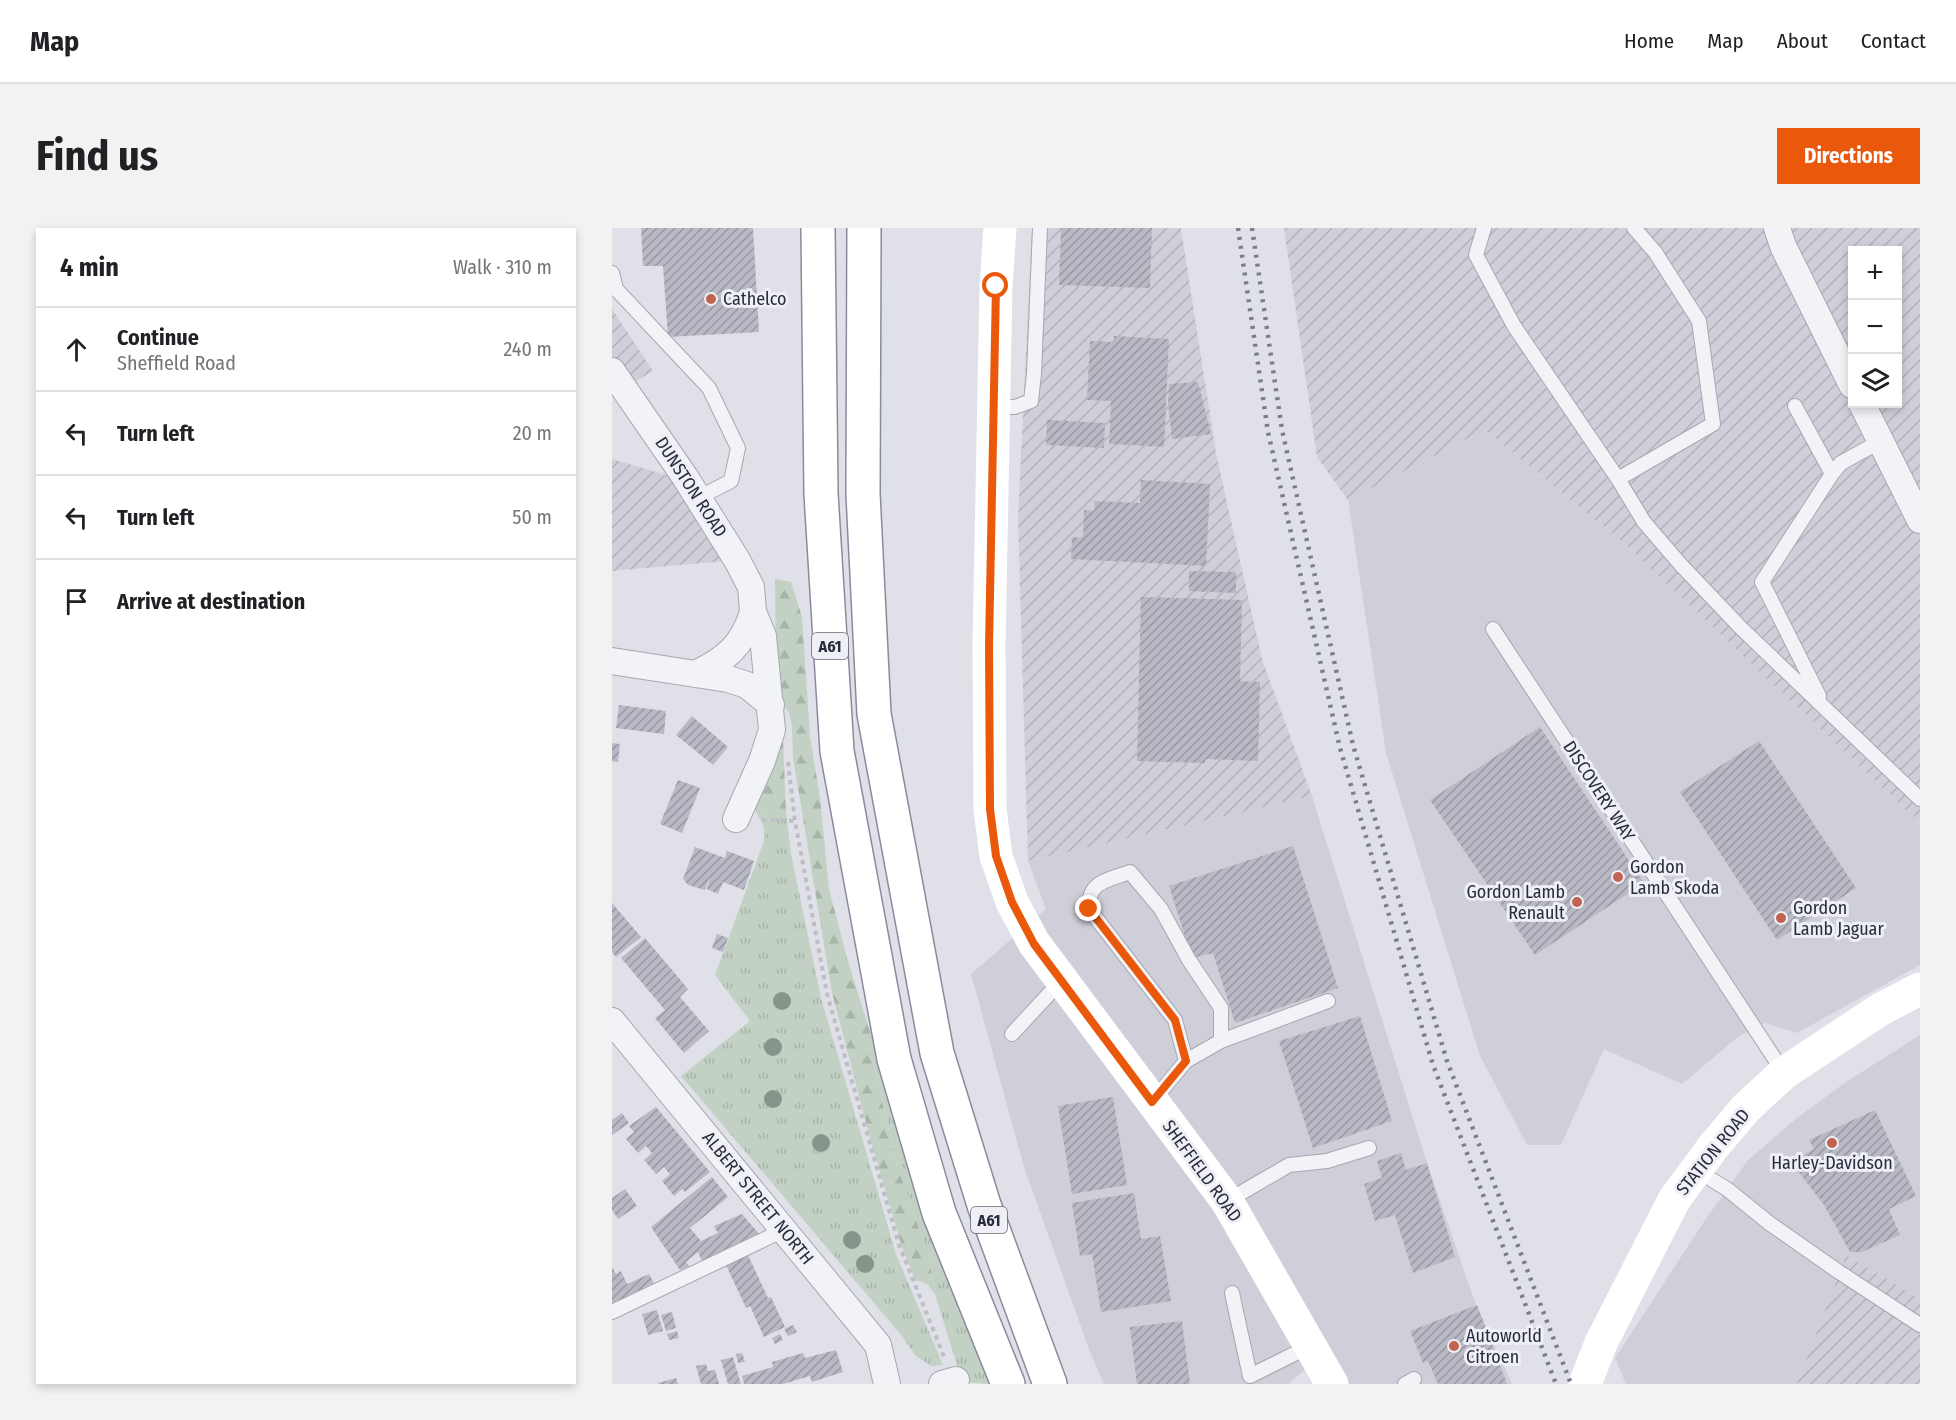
<!DOCTYPE html>
<html lang="en">
<head>
<meta charset="utf-8">
<style>
	body { margin:0; font-family:"Fira Sans Condensed",sans-serif; background:#f2f2f2; color:#202124 }
	.controls { position:absolute; right:18px; top:18px; display:grid; overflow:hidden; border-radius:0px; box-shadow:0 3px 9px #0003 }
	.controls button { width:54px; height:54px; display:grid; place-items:center; padding:0; border:0; border-bottom:2px solid #e0e0e0; background:#fff; color:#202124; font:30px sans-serif }
	.stop { position:absolute; width:18px; height:18px; margin:-14px; border:4px solid #ea580c; border-radius:50%; background:#fff }
	.stop.end { background:#ea580c; border-color:#fff; box-shadow:0 2px 6px #0008 }
	.list { margin:0; padding:0; list-style:none }
	h2 { display:flex; justify-content:space-between; align-items:center; height:78px; margin:0; padding:0 24px; font-size:26px }
	h2 small { font-size:20px; font-weight:400; color:#757577 }
	.list li { display:grid; grid-template-columns:39px 1fr auto; gap:18px; align-items:center; box-sizing:border-box; height:84px; padding:0 24px; border-top:2px solid #e0e0e0 }
	.list b { display:block; font-size:22px; white-space:nowrap }
	.list p { margin:0; font-size:20px; white-space:nowrap; color:#757577 }
	.list em { font-size:20px; font-style:normal; color:#757577 }
	.icon { flex:none; width:33px; height:33px; fill:none; stroke:currentColor; stroke-width:2; stroke-linecap:round; stroke-linejoin:round }
	.map { position:relative; flex:none; width:1308px; height:1156px; overflow:hidden; border-radius:0px }
	header { display:flex; align-items:center; gap:36px; box-sizing:border-box; height:84px; padding:0 30px; background:#fff; border-bottom:2px solid #e0e0e0 }
	header strong { font-size:28px }
	nav { display:flex; gap:33px; margin-inline-start:auto; font-size:21px }
	.intro { display:flex; align-items:center; justify-content:space-between; box-sizing:border-box; height:144px; padding:0 36px }
	h1 { margin:0; font-size:42px }
	.button { padding:15px 27px; border-radius:0px; background:#ea580c; color:#fff; font-size:21px; font-weight:700 }
	main { display:flex; gap:36px; padding:0 36px }
	aside { flex:1; background:#fff; border-radius:0px; box-shadow:0 3px 9px #0003 }
	.map>svg:first-child { display:block }
</style>
</head>
<body>
<header>
<strong>Map</strong>
<nav><a>Home</a><a>Map</a><a>About</a><a>Contact</a></nav>
</header>
<div class="intro"><h1>Find us</h1><a class="button">Directions</a></div>
<main>
<aside>
<h2>4 min<small>Walk · 310 m</small></h2>
<ul class="list">
<li><svg class="icon" aria-label="ahead" viewBox="0 0 24 24"><path d="M12 20V5M6 11l6-6 6 6"/></svg><div><b>Continue</b><p>Sheffield Road</p></div><em>240 m</em></li>
<li><svg class="icon" aria-label="left" viewBox="0 0 24 24"><path d="M17 20v-9H6M10 6l-5 5 5 5"/></svg><div><b>Turn left</b></div><em>20 m</em></li>
<li><svg class="icon" aria-label="left" viewBox="0 0 24 24"><path d="M17 20v-9H6M10 6l-5 5 5 5"/></svg><div><b>Turn left</b></div><em>50 m</em></li>
<li><svg class="icon" aria-label="arrive" viewBox="0 0 24 24"><path d="M6 21V4h12l-3 4 3 4H6"/></svg><div><b>Arrive at destination</b></div></li>
</ul>
</aside>
<div class="map">
<svg width="1308" height="1156" viewBox="0 0 1308 1156">
	<defs>
		<pattern id="industrial-furrows" width="10" height="10" patternUnits="userSpaceOnUse" patternTransform="scale(1.5)"><rect width="10" height="10" fill="#cfcfd9"/><path d="M-1 1l2-2M0 10L10 0M9 11l2-2" fill="none" stroke="#b2b2bb"/></pattern>
		<pattern id="grass-tufts" width="24" height="20" patternUnits="userSpaceOnUse" patternTransform="scale(1.5)"><rect width="24" height="20" fill="#c2d1c3"/><path d="M3 7l-1-3M5 7V3M7 7l1-3M15 17l-1-3M17 17v-4M19 17l1-3" fill="none" stroke="#a7b4a8"/></pattern>
		<pattern id="forest-firs" width="22" height="20" patternUnits="userSpaceOnUse" patternTransform="scale(1.5)"><rect width="22" height="20" fill="#c2d1c3"/><path d="M5 1l3.5 6h-7zM16 11l3.5 6h-7z" fill="#a7b4a8"/></pattern>
		<pattern id="building-hatch" width="6" height="6" patternUnits="userSpaceOnUse" patternTransform="scale(1.5)"><rect width="6" height="6" fill="#b8b9c4"/><path d="M-1 1l2-2M0 6l6-6M5 7l2-2" fill="none" stroke="#9697a0"/></pattern>
	</defs>
	<rect width="100%" height="100%" fill="#e0e1e8"/>
	<path fill="#cfcfd9" d="M 873,202 L 1015,318 L 1308,595 L 1308,737 L 1185,805 L 1153,795 L 1126,809 L 1070,856 L 992,821 L 949,917 L 915,917 L 868,828 L 774,525 L 736,272 Z
		M 700,568 L 815,935 L 864,1077 L 900,1156 L 705,1156 L 695,1140 L 676,1156 L 492,1156 L 478,1124 L 412,939 L 359,746 L 434,681 L 416,633 Z
		M 1308,807 L 1308,1071 L 1234,1027 L 1185,1156 L 1014,1156 L 1003,1130 L 1093,992 L 1136,932 L 1185,890 L 1231,856 Z"/>
	<path fill="url(#industrial-furrows)" fill-rule="evenodd" d="M 420,0 L 569,0 L 604,225 L 650,431 L 700,568 L 416,633 L 406,289 Z
		M 672,0 L 1308,0 L 1308,595 L 1015,318 L 873,202 L 736,272 L 705,229 ZM 1240,22 L 1286,22 L 1286,176 L 1240,176 Z
		M 0,81 L 41,143 L 0,167 Z
		M 0,231 L 54,247 L 73,249 L 125,332 L 0,343 Z
		M 1234,1027 L 1308,1071 L 1308,1156 L 1185,1156 Z"/>
	<path fill="url(#grass-tufts)" d="M 143,582 L 174,584 L 179,626 L 209,770 L 284,1026 L 331,1137 L 319,1138 L 303,1127 L 290,1108 L 69,848 L 138,793 L 103,747 L 152,613 L 152,599 Z
		M 267,832 L 379,1156 L 350,1154 L 323,1066 L 317,1030 L 284,934 L 262,837 Z"/>
	<path fill="url(#forest-firs)" d="M 163,351 L 179,354 L 190,389 L 198,509 L 208,569 L 217,661 L 235,730 L 267,832 L 262,838 L 284,934 L 317,1030 L 323,1066 L 315,1056 L 303,1052 L 289,1016 L 258,910 L 220,765 L 181,530 L 180,498 L 177,485 L 164,466 Z
		M 167,500 L 171,511 L 174,584 L 143,582 Z"/>
	<path fill="url(#building-hatch)" d="M 29,0 L 141,0 L 147,104 L 56,109 L 51,38 L 31,38 Z
		M 449,0 L 540,0 L 538,60 L 447,57 Z
		M 502,108 L 557,111 L 552,219 L 497,216 L 499,173 L 475,172 L 478,113 L 502,114 Z
		M 586,154 L 599,206 L 560,211 L 556,175 L 557,156 Z
		M 435,192 L 493,195 L 492,220 L 434,217 Z
		M 529,252 L 598,256 L 594,338 L 459,331 L 460,309 L 471,310 L 472,282 L 482,283 L 483,273 L 528,275 Z
		M 577,343 L 624,344 L 624,365 L 577,363 Z
		M 529,369 L 630,372 L 628,453 L 648,454 L 646,533 L 593,531 L 593,535 L 525,533 Z
		M 7,477 L 54,483 L 52,506 L 4,500 Z
		M 80,488 L 116,519 L 101,537 L 64,507 Z
		M 928,499 L 1032,655 L 923,727 L 818,572 Z
		M 1147,513 L 1244,660 L 1165,712 L 1068,564 Z
		M 0,515 L 8,516 L 6,534 L 0,533 Z
		M 66,552 L 88,560 L 70,605 L 48,596 Z
		M 681,618 L 726,760 L 623,795 L 601,725 L 580,730 L 557,658 Z
		M 83,619 L 113,630 L 115,623 L 142,633 L 132,662 L 111,654 L 106,666 L 95,661 L 98,649 L 93,662 L 76,657 L 71,651 Z
		M 0,675 L 29,709 L 4,729 L 0,724 Z
		M 105,706 L 116,710 L 111,724 L 100,720 Z
		M 33,710 L 76,761 L 68,769 L 97,803 L 72,825 L 43,790 L 53,782 L 9,730 Z
		M 748,788 L 780,893 L 701,920 L 667,813 Z
		M 501,869 L 515,957 L 460,966 L 446,878 Z
		M 44,879 L 98,944 L 73,964 L 70,961 L 62,968 L 50,953 L 58,946 L 55,943 L 52,939 L 44,946 L 32,932 L 40,925 L 34,918 L 26,925 L 14,911 L 22,904 L 17,898 Z
		M 1263,882 L 1304,968 L 1277,981 L 1288,1007 L 1250,1024 L 1238,1024 L 1212,977 L 1179,934 L 1202,921 L 1197,912 Z
		M 10,885 L 17,895 L 0,907 L 0,892 Z
		M 789,925 L 794,942 L 815,935 L 843,1029 L 801,1045 L 783,987 L 763,993 L 752,956 L 770,950 L 765,933 Z
		M 100,949 L 116,969 L 78,1000 L 89,1013 L 106,1005 L 102,998 L 130,986 L 148,1007 L 90,1033 L 86,1024 L 74,1034 L 77,1038 L 68,1042 L 39,999 Z
		M 13,961 L 25,978 L 6,991 L 0,982 L 0,970 Z
		M 522,965 L 529,1011 L 548,1008 L 559,1073 L 489,1084 L 480,1026 L 468,1028 L 460,975 Z
		M 135,1025 L 156,1070 L 159,1069 L 173,1099 L 152,1109 L 138,1078 L 134,1080 L 113,1035 Z
		M 0,1039 L 4,1046 L 9,1043 L 15,1056 L 37,1046 L 42,1055 L 0,1076 Z
		M 865,1077 L 895,1156 L 826,1156 L 816,1133 L 811,1135 L 798,1103 Z
		M 45,1082 L 51,1103 L 36,1107 L 30,1086 Z
		M 60,1084 L 64,1100 L 54,1103 L 49,1087 Z
		M 570,1093 L 578,1156 L 525,1156 L 518,1099 Z
		M 181,1097 L 185,1104 L 176,1108 L 172,1101 Z
		M 65,1103 L 67,1110 L 57,1112 L 55,1106 Z
		M 168,1106 L 171,1112 L 163,1116 L 160,1110 Z
		M 224,1122 L 231,1144 L 200,1154 L 198,1148 L 171,1156 L 132,1156 L 130,1148 L 161,1139 L 160,1134 L 191,1125 L 193,1130 Z
		M 130,1125 L 133,1134 L 126,1135 L 124,1126 Z
		M 121,1129 L 129,1156 L 116,1156 L 109,1132 Z
		M 94,1136 L 96,1143 L 103,1142 L 107,1156 L 89,1156 L 84,1138 Z
		M 64,1150 L 66,1156 L 46,1156 L 46,1155 Z"/>
	<g fill="none" stroke-linecap="round" stroke-linejoin="round">
		<g stroke="#a6a7b1" stroke-width="16">
			<path id="lane" d="M 872,0 L 864,27 L 902,98 L 1006,251
				M 1022,0 L 1043,24 L 1087,93 L 1101,196 L 1006,251 L 1032,294 L 1069,337 L 1129,400 L 1308,571
				M 0,45 L 4,61 L 97,160 L 126,220 L 119,253 L 86,270
				M 1183,178 L 1220,246
				M 382,179 L 403,179 L 419,173 L 422,146 L 428,0
				M 881,401 L 1172,845
				M 1207,468 L 1150,354 L 1220,246 L 1229,235 L 1269,213
				M 400,806 L 449,753
				M 609,813 L 716,773
				M 540,874 L 574,833 L 609,813 L 609,780 L 577,732 L 549,681 L 518,644 C 497,652 475,653 477,681 L 563,792 L 574,833
				M 1084,942 L 1115,961 L 1157,995 L 1227,1044 L 1308,1097
				M 615,973 L 677,937 L 715,933 L 757,920
				M 620,1065 L 638,1148 L 698,1118
				M 0,1084 L 172,1002
				M 793,1156 L 802,1151"/>
		</g>
		<g stroke="#a6a7b1" stroke-width="28">
			<path id="street" d="M 1165,0 L 1171,18 L 1240,157
				M 0,143 L 73,249 L 125,332 L 139,359 L 141,384 L 151,408 L 160,502 L 150,533 L 124,591
				M 1250,176 L 1308,292
				M 0,433 L 116,451 L 135,457 L 159,477
				M 83,446 C 114,432 131,417 141,384
				M 0,793 L 266,1117 L 275,1156
				M 330,1156 L 344,1152"/>
		</g>
		<g stroke="#898b9d" stroke-width="36">
			<path id="highway" d="M 206,0 L 209,266 L 225,523 L 282,831 L 327,985 L 396,1156
				M 252,0 L 251,266 L 262,486 L 325,825 L 372,977 L 438,1156"/>
		</g>
		<path stroke="#bebfc6" stroke-width="4" stroke-dasharray="4.5 4.5" stroke-linecap="butt" d="M 176,534 L 183,593 L 215,766 L 287,1017 L 333,1131
			M 150,592 L 183,593"/>
		<use href="#lane" stroke="#f2f3f6" stroke-width="14"/>
		<use href="#street" stroke="#f2f3f6" stroke-width="26"/>
		<path stroke="#fff" stroke-width="33" d="M 388,0 L 384,58 L 377,418 L 378,581 L 384,628 L 400,674 L 422,715 L 615,973 L 720,1156
			M 973,1156 L 989,1115 L 1062,972 L 1101,919 L 1134,880 L 1172,845 L 1269,781 L 1308,761"/>
		<use href="#highway" stroke="#fff" stroke-width="33"/>
		<path stroke="#7b7c8f" stroke-width="4.5" stroke-dasharray="3 6" stroke-linecap="butt" d="M 626,0 L 656,204 L 728,520 L 821,837 L 944,1156
			M 640,0 L 670,202 L 741,517 L 835,833 L 959,1156"/>
	</g>
	<g fill="#84958a">
		<circle cx="170" cy="773" r="9"/>
		<circle cx="161" cy="819" r="9"/>
		<circle cx="161" cy="871" r="9"/>
		<circle cx="209" cy="915" r="9"/>
		<circle cx="240" cy="1012" r="9"/>
		<circle cx="253" cy="1036" r="9"/>
	</g>
	<g fill="none" stroke-linecap="round" stroke-linejoin="round">
		<path stroke="#ea580c" stroke-width="8" d="M 384,58 L 377,418 L 378,581 L 384,628 L 400,674 L 422,716 L 540,874 L 574,833 L 563,792 L 477,681"/>
	</g>
	<g fill="#c06452" stroke="#eff0f5" stroke-width="2">
		<circle cx="99" cy="71" r="6"/>
		<circle cx="1006" cy="649" r="6"/>
		<circle cx="965" cy="674" r="6"/>
		<circle cx="1169" cy="690" r="6"/>
		<circle cx="1220" cy="915" r="6"/>
		<circle cx="842" cy="1118" r="6"/>
	</g>
	<g text-anchor="middle" stroke-width="6" stroke-linejoin="round" paint-order="stroke">
		<g fill="#eff0f5" stroke="#656674" stroke-width="1.5">
			<rect x="200" y="405" width="36" height="26" rx="4.5"/>
			<rect x="359" y="979" width="36" height="26" rx="4.5"/>
		</g>
		<g font-size="16" font-weight="bold" fill="#2a2b3d">
			<text x="218" y="424">A61</text>
			<text x="377" y="998">A61</text>
		</g>
		<g font-size="18" fill="#2a2b3d" stroke="#eff0f5" text-anchor="start">
			<text x="111" y="77">Cathelco</text>
			<text x="1018" y="645">Gordon<tspan x="1018" dy="21">Lamb Skoda</tspan></text>
			<text x="953" y="670" text-anchor="end">Gordon Lamb<tspan x="953" dy="21">Renault</tspan></text>
			<text x="1181" y="686">Gordon<tspan x="1181" dy="21">Lamb Jaguar</tspan></text>
			<text x="1220" y="941" text-anchor="middle">Harley-Davidson</text>
			<text x="854" y="1114">Autoworld<tspan x="854" dy="21">Citroen</tspan></text>
		</g>
		<g font-size="18" fill="#2a2b3d" stroke="#eff0f5">
			<text transform="translate(79 259) rotate(57)" y="6">DUNSTON ROAD</text>
			<text transform="translate(987 563) rotate(57)" y="6">DISCOVERY WAY</text>
			<text transform="translate(1101 924) rotate(-51)" y="6">STATION ROAD</text>
			<text transform="translate(590 943) rotate(54)" y="6">SHEFFIELD ROAD</text>
			<text transform="translate(146 970) rotate(51)" y="6">ALBERT STREET NORTH</text>
		</g>
	</g>
</svg>
<div class="controls">
<button>+</button>
<button>−</button>
<button><svg class="icon" aria-label="layers" viewBox="0 0 24 24"><path d="M12 4l9 5-9 5-9-5zM3 14l9 5 9-5"/></svg></button>
</div>
<div class="stop" style="left:384px;top:58px"></div>
<div class="stop end" style="left:477px;top:681px"></div>
</div>
</main>
</body>
</html>
